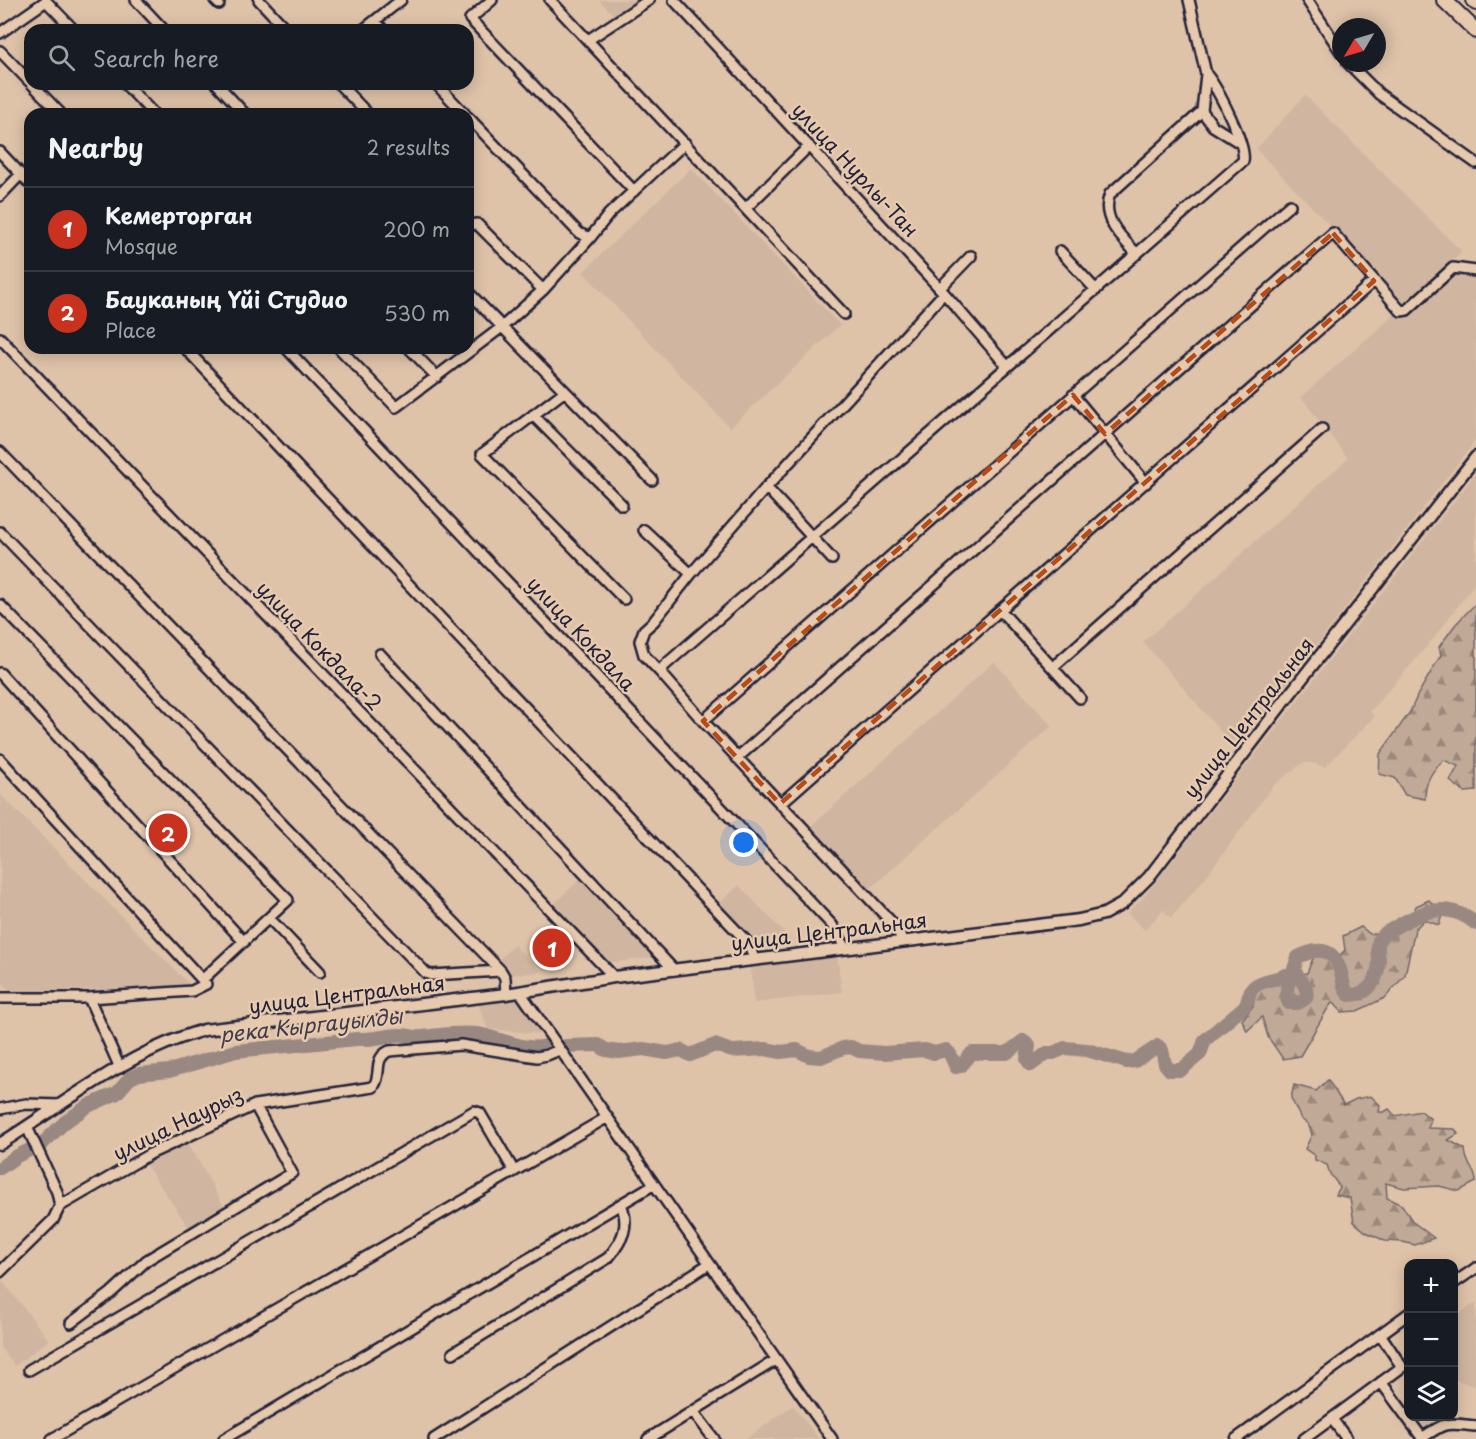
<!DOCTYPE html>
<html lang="en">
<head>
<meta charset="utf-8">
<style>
	body { margin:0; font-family:"Playpen Sans",sans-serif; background:#20242c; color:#f1f3f6 }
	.controls { position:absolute; right:18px; bottom:18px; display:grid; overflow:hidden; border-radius:12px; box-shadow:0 3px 15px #0003 }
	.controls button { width:54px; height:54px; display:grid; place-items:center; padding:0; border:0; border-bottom:2px solid #363941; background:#171b24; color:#f1f3f6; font:30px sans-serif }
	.compass { position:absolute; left:1332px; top:18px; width:54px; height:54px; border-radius:50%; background:#171b24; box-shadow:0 3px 15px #0003; rotate:232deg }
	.you { position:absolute; left:744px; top:843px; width:21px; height:21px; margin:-15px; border:4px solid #fff; border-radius:50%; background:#1a73e8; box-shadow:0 0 0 9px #1a73e833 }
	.badge { display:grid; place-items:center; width:39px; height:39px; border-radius:50%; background:#c8321e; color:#fff; font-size:20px; font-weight:700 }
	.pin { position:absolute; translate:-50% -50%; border:3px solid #fff; box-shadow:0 2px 6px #0006 }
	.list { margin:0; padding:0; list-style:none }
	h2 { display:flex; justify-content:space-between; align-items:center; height:78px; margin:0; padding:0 24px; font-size:26px }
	h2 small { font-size:20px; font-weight:400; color:#9ea1a6 }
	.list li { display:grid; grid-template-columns:39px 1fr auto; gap:18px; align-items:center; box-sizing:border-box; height:84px; padding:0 24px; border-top:2px solid #363941 }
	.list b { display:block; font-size:22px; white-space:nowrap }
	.list p { margin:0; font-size:20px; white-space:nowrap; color:#9ea1a6 }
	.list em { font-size:20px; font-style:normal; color:#9ea1a6 }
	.icon { flex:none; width:33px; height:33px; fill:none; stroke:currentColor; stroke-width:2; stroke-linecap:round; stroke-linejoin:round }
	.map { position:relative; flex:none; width:1476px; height:1439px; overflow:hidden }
	.search { position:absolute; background:#171b24; box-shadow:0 3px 15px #0003; left:24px; top:24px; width:450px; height:66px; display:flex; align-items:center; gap:15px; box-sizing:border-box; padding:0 21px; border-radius:18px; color:#9ea1a6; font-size:22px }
	.panel { position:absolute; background:#171b24; box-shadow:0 3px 15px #0003; left:24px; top:108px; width:450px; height:246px; border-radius:18px }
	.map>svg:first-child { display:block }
</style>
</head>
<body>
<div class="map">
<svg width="1476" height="1439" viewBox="0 0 1476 1439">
	<defs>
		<pattern id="forest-firs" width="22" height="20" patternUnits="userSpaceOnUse" patternTransform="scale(1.5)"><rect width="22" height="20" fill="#c0a997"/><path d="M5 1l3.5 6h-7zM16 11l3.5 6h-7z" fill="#9c897c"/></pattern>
	</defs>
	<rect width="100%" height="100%" fill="#dfc3a9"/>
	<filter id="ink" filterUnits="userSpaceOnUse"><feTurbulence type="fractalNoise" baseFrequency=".0167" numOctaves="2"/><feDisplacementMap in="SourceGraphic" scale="12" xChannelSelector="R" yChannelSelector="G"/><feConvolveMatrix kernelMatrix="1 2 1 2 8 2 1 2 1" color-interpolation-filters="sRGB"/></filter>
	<g filter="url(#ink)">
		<path fill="#d0b6a0" d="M 599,0 L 639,0 L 615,16 Z
			M 1305,95 L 1462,252 L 1403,306 L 1333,229 L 1256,149 Z
			M 691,168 L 840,325 L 730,428 L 583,272 Z
			M 1455,272 L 1476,275 L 1476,440 L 1236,749 L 1143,642 L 1348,458 L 1301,397 L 1396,313 L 1406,315 Z
			M 1476,473 L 1476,582 L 1433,639 L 1370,712 L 1375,716 L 1325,767 L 1312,763 L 1303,763 L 1273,786 L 1206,877 L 1171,918 L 1163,910 L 1145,930 L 1127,913 L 1142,899 Z
			M 994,662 L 1052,726 L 871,888 L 863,882 L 811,826 Z
			M 0,794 L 191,986 L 11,992 L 0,980 Z
			M 582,877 L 657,957 L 607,963 L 552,906 Z
			M 739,885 L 790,939 L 791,945 L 758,948 L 718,905 Z
			M 514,945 L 541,972 L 511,975 L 498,960 Z
			M 837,956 L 842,992 L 754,1003 L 750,967 Z
			M 518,997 L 541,1034 L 488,1029 L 478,1004 Z
			M 188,1142 L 225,1209 L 190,1229 L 146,1165 Z
			M 2,1280 L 49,1340 L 15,1366 L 0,1348 L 0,1281 Z
			M 1476,1302 L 1476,1387 L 1454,1379 L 1454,1318 Z
			M 793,1405 L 819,1439 L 746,1439 Z"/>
		<path fill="url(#forest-firs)" stroke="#716669" stroke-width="1.5" d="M 1476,603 L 1476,791 L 1465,792 L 1450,781 L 1458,766 L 1444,760 C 1431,771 1425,782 1425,799 L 1405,795 L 1395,778 L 1379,774 L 1380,754 L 1410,712 L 1418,694 L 1441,655 L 1439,647 L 1455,625 Z
			M 1429,900 L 1442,915 L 1439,925 L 1424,920 L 1415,929 L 1405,975 L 1385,998 L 1357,1011 L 1342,1012 L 1333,1002 L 1328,1008 L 1300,1056 L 1283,1059 L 1268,1037 L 1262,1017 L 1247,1031 L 1242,1020 L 1253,1006 L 1256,991 L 1271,981 L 1307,973 L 1316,951 L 1335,960 L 1345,950 L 1343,936 L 1361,927 L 1370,934 L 1387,931 L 1402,919 L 1413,915 L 1416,906 Z
			M 1328,1080 L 1344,1105 L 1356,1099 L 1371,1096 L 1380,1105 L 1379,1112 L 1384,1112 L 1389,1109 L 1395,1116 L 1421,1111 L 1431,1119 L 1428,1128 L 1455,1129 L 1458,1134 L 1448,1140 L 1465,1149 C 1466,1167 1476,1169 1476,1182 L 1459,1191 L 1439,1186 L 1404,1188 L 1386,1183 L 1387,1198 L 1402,1205 L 1413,1222 L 1434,1238 L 1415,1245 L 1403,1242 L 1385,1241 L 1366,1232 L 1354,1222 L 1350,1198 L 1336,1195 L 1340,1187 L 1330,1174 L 1327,1165 L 1315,1160 L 1315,1156 L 1305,1149 L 1312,1134 L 1308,1124 L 1301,1119 L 1291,1098 L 1294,1085 L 1316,1091 Z"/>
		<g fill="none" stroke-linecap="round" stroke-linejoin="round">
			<path stroke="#998882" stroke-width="14" d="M 566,1046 L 598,1045 L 606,1050 L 619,1052 L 643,1049 L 667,1053 L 681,1050 L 690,1055 L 715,1045 L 732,1051 L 765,1049 L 781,1052 L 797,1050 L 809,1056 L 821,1057 L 843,1048 L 851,1047 L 859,1051 L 884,1053 L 925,1050 L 934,1053 L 946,1050 L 950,1054 L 956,1067 L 961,1066 L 972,1053 L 1007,1053 L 1023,1041 L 1029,1046 L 1027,1059 L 1031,1065 L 1047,1053 L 1053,1053 L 1065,1048 L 1087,1050 L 1127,1062 L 1135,1061 L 1158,1046 L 1162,1050 L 1165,1064 L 1170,1070 L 1181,1070 L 1200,1054 L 1205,1040 L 1244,1007 C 1249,1001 1248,994 1252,989 C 1259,980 1276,980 1285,975 L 1289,978 L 1286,996 L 1289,1003 L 1298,1003 L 1306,998 C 1310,986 1298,980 1294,969 L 1298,957 C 1320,946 1334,948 1341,973 C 1344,983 1342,986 1349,995 C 1369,995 1378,980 1379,961 C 1379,954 1376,945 1380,938 C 1384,932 1393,929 1399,925 C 1426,909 1450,902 1476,924
				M 0,1168 L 17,1156 L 42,1144 L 65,1122 L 88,1106 L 117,1093 L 130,1078 L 139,1074 L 169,1071 L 236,1051 L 357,1039 C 371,1040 384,1036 398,1035 C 406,1034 414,1038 421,1037 C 441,1035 456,1032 477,1034 C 498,1037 529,1054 549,1045"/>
			<g stroke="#22223b" stroke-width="14">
				<path id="minor" d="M 136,0 L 164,30
					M 215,0 L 219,4
					M 259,0 L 287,30
					M 492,0 L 470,19 L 634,191
					M 550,0 L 844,314
					M 674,0 L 944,293 L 1007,366
					M 1189,0 L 1206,74 L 1202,111 L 1213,126 L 1240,143
					M 1307,0 L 1341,52
					M 375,21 L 383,30
					M 363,30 L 401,0
					M 0,33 L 46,1 L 74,30
					M 588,40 L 649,0
					M 0,51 L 30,82
					M 1348,63 L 1379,94 L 1476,163
					M 32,84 L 61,114
					M 125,84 L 154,114
					M 217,84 L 245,114
					M 339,84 L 368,114
					M 436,84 L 465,114
					M 468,117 L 579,233 L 590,238
					M 0,152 L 30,184
					M 0,196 L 21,174
					M 746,208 L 809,146
					M 468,225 L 477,224 L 543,290
					M 1060,251 L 1096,290
					M 1137,254 C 1121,237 1100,218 1110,194 L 1202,111
					M 940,288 L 971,256
					M 468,292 L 652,480
					M 0,338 L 614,977
					M 185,348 L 749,944 L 754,959
					M 286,348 L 832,925 L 846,948
					M 339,348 L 396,407 L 502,327 L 543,290 L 590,238 L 609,214 L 685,143
					M 409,348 L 437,377
					M 565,391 L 482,454 L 624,599
					M 1073,395 L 1146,483
					M 533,415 L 622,505
					M 0,452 L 501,971 L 505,978 L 506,994
					M 766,487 L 832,559
					M 644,530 L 691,574
					M 0,532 L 426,973 L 431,975 L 501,971
					M 0,605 L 288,900 L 202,980
					M 1000,610 L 1080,698
					M 380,654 L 674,970
					M 1053,667 L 1322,429
					M 0,673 L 244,942
					M 661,673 L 644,655 L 640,641 L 644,630 L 654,621 L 691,574 L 764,490 L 944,293
					M 703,721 L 1290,205
					M 737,758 L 1333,233 L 1401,311 L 1407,310 L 1453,268 L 1476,271
					M 0,759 L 206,984 L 192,991 L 89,998 L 0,998
					M 780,804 L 1374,281
					M 269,918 L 320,972
					M 903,941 L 895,926 L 703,721 L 661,673 L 664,666 L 1243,161 C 1247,145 1217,87 1206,74
					M 520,992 L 832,1439
					M 89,998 L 120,1068
					M 0,1109 L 26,1104 L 60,1105
					M 27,1127 L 57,1192 L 60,1206
					M 0,1272 L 53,1220 L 60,1206 L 150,1154 L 255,1105 L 373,1087 C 383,1075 372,1059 389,1051 L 461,1045 L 537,1057 L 547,1055 L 559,1050
					M 1454,1283 L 1476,1268
					M 71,1323 L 111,1293 L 147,1260 L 292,1173 L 255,1105
					M 453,1353 L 608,1258 C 623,1240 630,1226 621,1204
					M 29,1370 L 474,1111 L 480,1113 L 514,1171
					M 1381,1382 L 1423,1439
					M 693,1411 L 714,1439
					M 1332,1419 L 1347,1439
					M 1422,1438 C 1447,1421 1446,1423 1476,1426
					M 52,1439 L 606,1118
					M 224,1439 L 653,1185
					M 434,1439 L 709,1264
					M 648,1439 L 776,1360
					M 1236,1439 L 1408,1314
					M 1304,1439 L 1402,1367 L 1380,1334"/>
			</g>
			<g stroke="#22223b" stroke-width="15">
				<path id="major" d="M 0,1144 C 66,1103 129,1051 204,1030 L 506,994 L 614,977 L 1079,920 L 1104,914 L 1122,904 L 1149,877 L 1286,699 L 1476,457"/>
			</g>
			<g stroke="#22223b" stroke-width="18">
				<path id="highway" d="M 1444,0 L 1476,31
					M 1473,0 L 1476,3"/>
			</g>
			<use href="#minor" stroke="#e7caae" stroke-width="9"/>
			<use href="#major" stroke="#e7caae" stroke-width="10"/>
			<use href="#highway" stroke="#e7caae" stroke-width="14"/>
		</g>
	</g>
	<path fill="none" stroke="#b64b18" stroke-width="4.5" stroke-dasharray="12 8" stroke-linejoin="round" d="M 1333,233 L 1374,281 L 780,804 L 703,721 L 1073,395 L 1105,434 Z"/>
	<g text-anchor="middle" stroke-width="5" stroke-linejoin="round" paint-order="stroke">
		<g font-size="20" fill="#22223b" stroke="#e7caae">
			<text transform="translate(855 170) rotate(47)" y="7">улица Нурлы-Тан</text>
			<text transform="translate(581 634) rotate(47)" y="7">улица Кокдала</text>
			<text transform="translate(319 646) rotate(46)" y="7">улица Кокдала-2</text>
			<text transform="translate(1249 718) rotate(-52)" y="7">улица Центральная</text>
			<text transform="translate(829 932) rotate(-7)" y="7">улица Центральная</text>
			<text transform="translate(347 995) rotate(-7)" y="7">улица Центральная</text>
			<text transform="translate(178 1124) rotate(-26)" y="7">улица Наурыз</text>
		</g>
		<g font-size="21" font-style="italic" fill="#403c4d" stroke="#e7caae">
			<text transform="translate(311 1026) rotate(-6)" y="7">река Кыргауылды</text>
		</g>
	</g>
</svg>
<div class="controls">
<button>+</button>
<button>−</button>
<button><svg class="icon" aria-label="layers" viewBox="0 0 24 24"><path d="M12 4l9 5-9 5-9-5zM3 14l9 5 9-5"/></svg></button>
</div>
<svg class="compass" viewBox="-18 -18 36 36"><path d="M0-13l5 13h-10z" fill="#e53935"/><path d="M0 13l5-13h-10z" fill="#9ea1a6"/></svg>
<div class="you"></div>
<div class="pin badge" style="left:552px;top:948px">1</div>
<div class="pin badge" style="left:168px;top:833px">2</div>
<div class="search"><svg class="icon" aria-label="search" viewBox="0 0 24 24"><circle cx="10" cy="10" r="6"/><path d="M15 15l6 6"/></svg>Search here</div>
<section class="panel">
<h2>Nearby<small>2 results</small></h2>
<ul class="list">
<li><span class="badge">1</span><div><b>Кемерторган</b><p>Mosque</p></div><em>200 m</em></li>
<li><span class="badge">2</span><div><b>Бауканың Үйі Студио</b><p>Place</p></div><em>530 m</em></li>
</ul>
</section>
</div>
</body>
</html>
